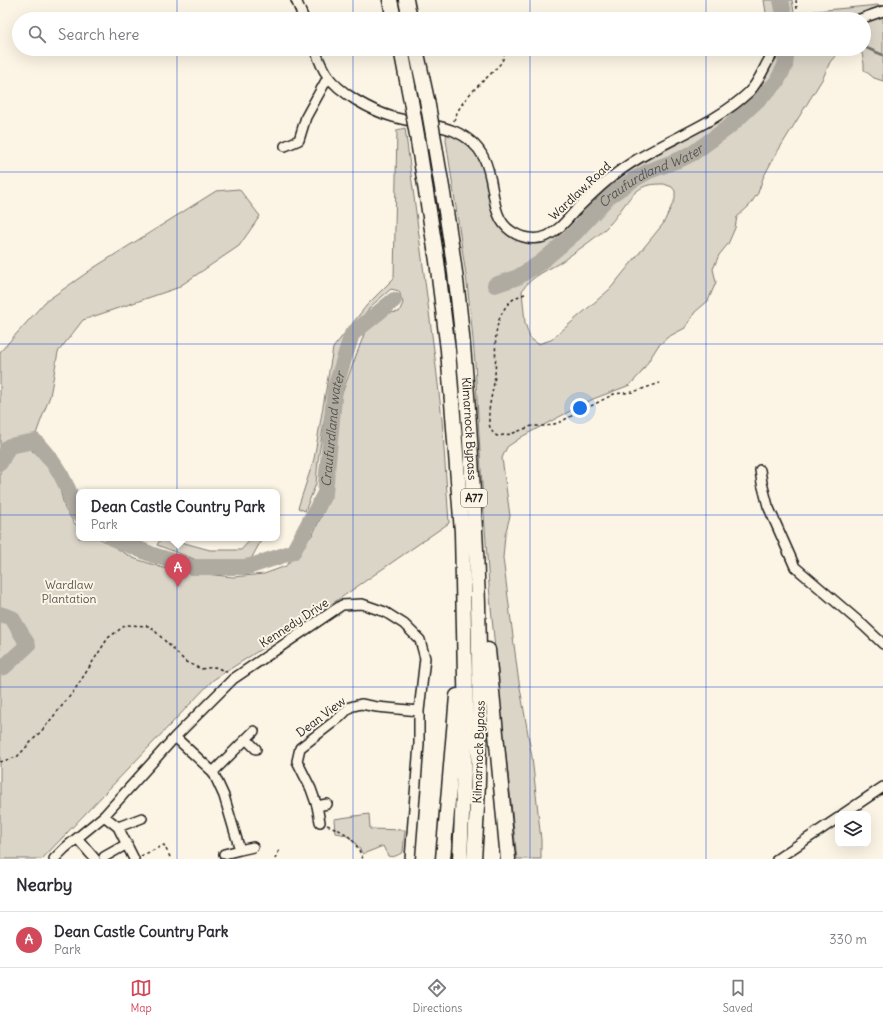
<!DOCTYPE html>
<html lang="en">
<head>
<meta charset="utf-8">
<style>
	body { margin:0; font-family:Delius,sans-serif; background:#f7f7f7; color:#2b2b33 }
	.controls { position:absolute; right:12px; bottom:12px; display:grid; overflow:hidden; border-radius:8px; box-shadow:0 4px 16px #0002 }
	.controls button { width:36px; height:36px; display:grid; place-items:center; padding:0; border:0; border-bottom:1px solid #e1e1e2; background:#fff; color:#2b2b33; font:20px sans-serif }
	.you { position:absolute; left:580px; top:408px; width:14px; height:14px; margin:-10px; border:3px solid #fff; border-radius:50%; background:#1a73e8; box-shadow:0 0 0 6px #1a73e833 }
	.badge { display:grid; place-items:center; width:26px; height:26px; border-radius:50%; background:#d1495b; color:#fff; font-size:13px; font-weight:700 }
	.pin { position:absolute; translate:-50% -33px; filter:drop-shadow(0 1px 2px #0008) }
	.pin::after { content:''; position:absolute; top:21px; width:14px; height:12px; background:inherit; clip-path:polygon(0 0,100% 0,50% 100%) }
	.popup { position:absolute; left:76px; top:489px; width:204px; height:52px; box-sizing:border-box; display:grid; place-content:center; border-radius:8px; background:#fff; filter:drop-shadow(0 1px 3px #0005); font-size:13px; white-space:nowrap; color:#7c7c81 }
	.popup b { font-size:15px; color:#2b2b33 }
	.popup::after { content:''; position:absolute; left:50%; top:100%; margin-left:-8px; border:8px solid transparent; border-top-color:#fff }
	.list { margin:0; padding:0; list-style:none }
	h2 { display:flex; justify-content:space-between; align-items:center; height:52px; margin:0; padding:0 16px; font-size:17px }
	h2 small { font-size:13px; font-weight:400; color:#7c7c81 }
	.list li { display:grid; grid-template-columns:26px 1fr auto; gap:12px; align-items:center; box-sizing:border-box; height:56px; padding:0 16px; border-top:1px solid #e1e1e2 }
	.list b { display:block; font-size:15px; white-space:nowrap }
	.list p { margin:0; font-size:13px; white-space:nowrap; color:#7c7c81 }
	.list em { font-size:13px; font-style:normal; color:#7c7c81 }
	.icon { flex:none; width:22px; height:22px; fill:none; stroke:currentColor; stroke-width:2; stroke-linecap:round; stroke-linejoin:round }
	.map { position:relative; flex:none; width:883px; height:859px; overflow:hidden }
	.search { position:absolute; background:#fff; box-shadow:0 4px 16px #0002; left:12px; right:12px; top:12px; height:44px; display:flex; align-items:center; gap:10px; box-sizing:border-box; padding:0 14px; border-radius:22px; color:#7c7c81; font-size:15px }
	.sheet { height:108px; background:#fff }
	nav { display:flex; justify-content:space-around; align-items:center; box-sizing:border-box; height:56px; border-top:1px solid #e1e1e2; background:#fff; font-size:11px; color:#7c7c81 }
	nav a { display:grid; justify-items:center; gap:2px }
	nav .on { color:#d1495b }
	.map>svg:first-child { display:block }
</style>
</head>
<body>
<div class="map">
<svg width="883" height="859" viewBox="0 0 883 859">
	<rect width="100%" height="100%" fill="#fcf5e5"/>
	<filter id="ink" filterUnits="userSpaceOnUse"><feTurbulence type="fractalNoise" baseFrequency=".025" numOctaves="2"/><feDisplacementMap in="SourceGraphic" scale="8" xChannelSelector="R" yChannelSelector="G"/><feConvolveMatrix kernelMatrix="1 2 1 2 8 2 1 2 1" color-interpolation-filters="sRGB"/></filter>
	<g filter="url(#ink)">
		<path fill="#dbd5c8" stroke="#7c7872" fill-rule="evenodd" d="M 764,0 L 792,0 L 794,12 L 795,13 L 878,5 L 883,6 L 883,81 L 874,78 L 864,70 L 864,64 L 862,53 L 854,49 L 844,49 L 837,54 L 830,62 L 823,78 L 773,159 L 763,178 L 758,193 L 749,206 L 737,217 L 735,228 L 728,244 L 719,255 L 713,269 L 716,282 L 708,301 L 695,312 L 685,328 L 668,337 L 658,346 L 641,373 L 630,385 L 593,399 L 523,436 L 507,447 L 502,458 L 510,516 L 505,535 L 503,558 L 518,676 L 532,757 L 541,840 L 541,859 L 517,859 L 499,691 L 489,586 L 481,470 L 475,363 L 471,318 L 466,275 L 446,140 L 447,129 L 479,150 L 495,202 L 513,232 L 545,237 L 607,181 L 749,91 L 773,53 L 770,49 L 864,49 L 864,19 L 767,19 ZM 664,184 L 672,187 L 675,191 L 675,199 L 663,224 L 610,289 L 551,340 L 538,344 L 530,338 L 525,323 L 522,291 C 530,276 551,269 564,260 C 579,249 598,237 610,224 C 622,211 631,189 649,185 C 654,184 659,184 664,184 Z
			M 405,128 L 435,358 L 442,419 L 449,523 L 342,597 L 213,680 L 42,859 L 0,859 L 0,352 L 45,302 L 95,267 L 216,191 L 239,189 L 260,216 L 239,246 L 177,288 L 83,320 L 58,352 L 50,396 L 37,431 L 32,451 L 41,455 L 57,478 L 65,509 L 75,524 L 79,526 L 79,538 L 99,538 L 133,558 L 169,570 L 233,577 L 264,574 L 286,566 L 313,534 L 331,496 L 338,404 L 366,329 L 389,313 L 399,312 L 403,303 L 399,291 L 391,289 L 371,306 L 342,344 L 330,385 L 318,460 L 316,484 L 305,511 L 298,508 L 314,459 L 333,348 L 367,305 L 394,278 L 397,130 Z
			M 161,538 L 166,538 L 210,550 L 241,550 L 252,538 L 262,539 L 251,559 L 202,562 L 157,545 Z
			M 369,814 L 370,829 L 405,830 L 403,852 C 398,855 394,858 388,856 L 383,846 L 363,854 C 355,842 350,834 335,833 L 334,819 Z"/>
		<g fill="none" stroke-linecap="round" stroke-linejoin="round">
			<path stroke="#75726c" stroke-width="2.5" d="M 864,47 L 883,55
				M 787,54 L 798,49"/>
			<g stroke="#b0aba1" stroke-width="16">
				<path d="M 781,0 L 785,19"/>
				<path id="s1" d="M 495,285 L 518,277 L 540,263 L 574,234 L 608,197 L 633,180 L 649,171 L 681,159 L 693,153 L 729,127 L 776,83 L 785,66 L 787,49"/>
				<path d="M 0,463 L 9,446 L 35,441 C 48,456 59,468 67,487 C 72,496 71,508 79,514"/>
				<path id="s2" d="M 112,538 L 153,555 L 192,567 L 248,567 L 293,552 L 325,493 L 335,388 L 352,334 L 394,300"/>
				<path d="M 0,614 L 12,618 L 28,645 L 4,667 L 0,668"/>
			</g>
			<g stroke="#1c1c1c" stroke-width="12">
				<path id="minor" d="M 296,0 L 304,19
					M 860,19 L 883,11
					M 315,49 C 318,58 321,67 327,75 C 339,93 372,111 393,117 C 413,123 435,123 454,131 C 508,154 480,210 511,231 C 521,238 535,241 547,236 C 559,230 566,221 575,211 C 585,201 596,190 607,181 C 649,144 709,130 749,92 C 761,80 765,62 776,49
					M 285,146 L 299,140 L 306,117 L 328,77
					M 760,470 L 762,483 L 768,506 L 795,567 L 864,626 L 883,644
					M 175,737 L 213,772 L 224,796 L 240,850 L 224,854
					M 246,739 L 256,749
					M 213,772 L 254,731
					M 317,806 L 327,804
					M 843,814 L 883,787
					M 104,816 L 118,827 L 134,859
					M 320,822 L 317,806 L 311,789 L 297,761 L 300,748 L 340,717 L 350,707 L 361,704 L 377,707 L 419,711
					M 118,827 L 142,818
					M 77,838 L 95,859
					M 240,850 L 253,847
					M 104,857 L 127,844
					M 54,859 L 65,848 L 104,816 L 175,737 L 233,679 L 342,605 L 362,604 L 385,612 L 404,624 L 420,640 L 425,658 L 419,711 L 419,744 L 410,859
					M 777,859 L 838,818"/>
			</g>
			<g stroke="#1c1c1c" stroke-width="17">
				<g id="highway">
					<path d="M 390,0 L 394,19"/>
					<path d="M 406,0 L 410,19"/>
					<path d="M 401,49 L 411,101"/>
					<path d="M 416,49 L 427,100"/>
					<path id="s3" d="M 434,140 C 440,177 447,214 452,251 C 463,325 468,400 472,475 C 480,603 483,731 474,859"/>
					<path d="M 418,141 L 437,261 L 448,350 L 462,532 L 466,725 L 460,859"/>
					<path d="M 488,650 L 508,859"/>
					<path d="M 443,859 L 457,696"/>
				</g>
			</g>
			<path stroke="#1c1c1c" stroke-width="1.5" stroke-dasharray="3 3" stroke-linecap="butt" d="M 796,0 L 798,19
				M 454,121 C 461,96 485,82 501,63 L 504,57 L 504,49
				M 525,294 C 514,297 507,303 502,313 C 492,332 497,354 495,374 C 494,390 488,404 489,420 C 489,427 491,432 497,436 L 511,434 L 532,426 L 547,426 L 558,423 L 614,394 L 633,392 L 660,383
				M 0,762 L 17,757 L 44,728 L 74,691 L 108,638 L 126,625 L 150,626 L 186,662 L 201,669 L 215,667 L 225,671 L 228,673
				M 327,825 C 348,833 354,838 363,859
				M 141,856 L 164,845 L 171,859
				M 275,859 L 280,848"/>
			<use href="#minor" stroke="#fcf5e5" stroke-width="9"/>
			<use href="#highway" stroke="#fcf5e5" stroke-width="14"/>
			<g stroke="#1c1c1c" stroke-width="17" stroke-linecap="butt">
				<path id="highway-bridge" d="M 427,100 L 434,140
					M 411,101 L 418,141"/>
			</g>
			<use href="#highway-bridge" stroke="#fcf5e5" stroke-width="14"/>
		</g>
	</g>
	<path fill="none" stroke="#1d4ed8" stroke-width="1" stroke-opacity="0.55" d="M 177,0 L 177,19M 353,0 L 353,19M 530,0 L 530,19M 706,0 L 706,19M 177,49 L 177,859M 353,49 L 353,859M 530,49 L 530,859M 706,49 L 706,859M 0,172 L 883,172M 0,344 L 883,344M 0,515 L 883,515M 0,687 L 883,687"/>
	<g text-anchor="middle" stroke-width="4" stroke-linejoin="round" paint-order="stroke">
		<rect fill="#fcf5e5" stroke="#5f5d58" stroke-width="1" x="461" y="489" width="26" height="18" rx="3"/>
		<g font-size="11" font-weight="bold" fill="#1c1c1c">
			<text x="474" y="502">A77</text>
		</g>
		<g font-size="12" fill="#1c1c1c" stroke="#fcf5e5">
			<text transform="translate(580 191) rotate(-43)" y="4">Wardlaw Road</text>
			<text dy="4" stroke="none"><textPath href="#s3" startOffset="291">Kilmarnock Bypass</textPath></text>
			<text transform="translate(294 623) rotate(-33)" y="4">Kennedy Drive</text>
			<text transform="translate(321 717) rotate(-37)" y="4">Dean View</text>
			<text transform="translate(479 752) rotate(-88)" y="4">Kilmarnock Bypass</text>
		</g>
		<g font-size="12" fill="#555450" stroke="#fcf5e5">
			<text x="69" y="589">Wardlaw<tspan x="69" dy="14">Plantation</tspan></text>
		</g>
		<g font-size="13" font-style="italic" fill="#575551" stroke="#fcf5e5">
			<text dy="5" stroke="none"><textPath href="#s1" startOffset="193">Craufurdland Water</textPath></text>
			<text dy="5" stroke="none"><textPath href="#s2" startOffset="320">Craufurdland water</textPath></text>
		</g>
	</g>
</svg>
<div class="controls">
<button><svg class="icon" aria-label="layers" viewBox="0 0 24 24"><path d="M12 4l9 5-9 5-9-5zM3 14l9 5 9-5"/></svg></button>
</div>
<div class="you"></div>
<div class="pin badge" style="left:178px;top:587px">A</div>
<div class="popup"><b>Dean Castle Country Park</b>Park</div>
<div class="search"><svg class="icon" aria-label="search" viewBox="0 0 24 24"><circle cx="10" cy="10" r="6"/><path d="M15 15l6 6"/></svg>Search here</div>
</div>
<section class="sheet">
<h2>Nearby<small></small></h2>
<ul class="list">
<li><span class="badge">A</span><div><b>Dean Castle Country Park</b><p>Park</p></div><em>330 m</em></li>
</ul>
</section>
<nav>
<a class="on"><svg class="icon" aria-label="map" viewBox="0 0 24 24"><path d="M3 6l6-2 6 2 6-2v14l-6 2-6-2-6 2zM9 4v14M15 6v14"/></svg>Map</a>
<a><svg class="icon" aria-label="directions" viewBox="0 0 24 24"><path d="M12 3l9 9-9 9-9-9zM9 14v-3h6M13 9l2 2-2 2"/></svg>Directions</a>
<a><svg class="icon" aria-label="saved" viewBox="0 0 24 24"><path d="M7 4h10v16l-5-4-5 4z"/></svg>Saved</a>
</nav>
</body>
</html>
